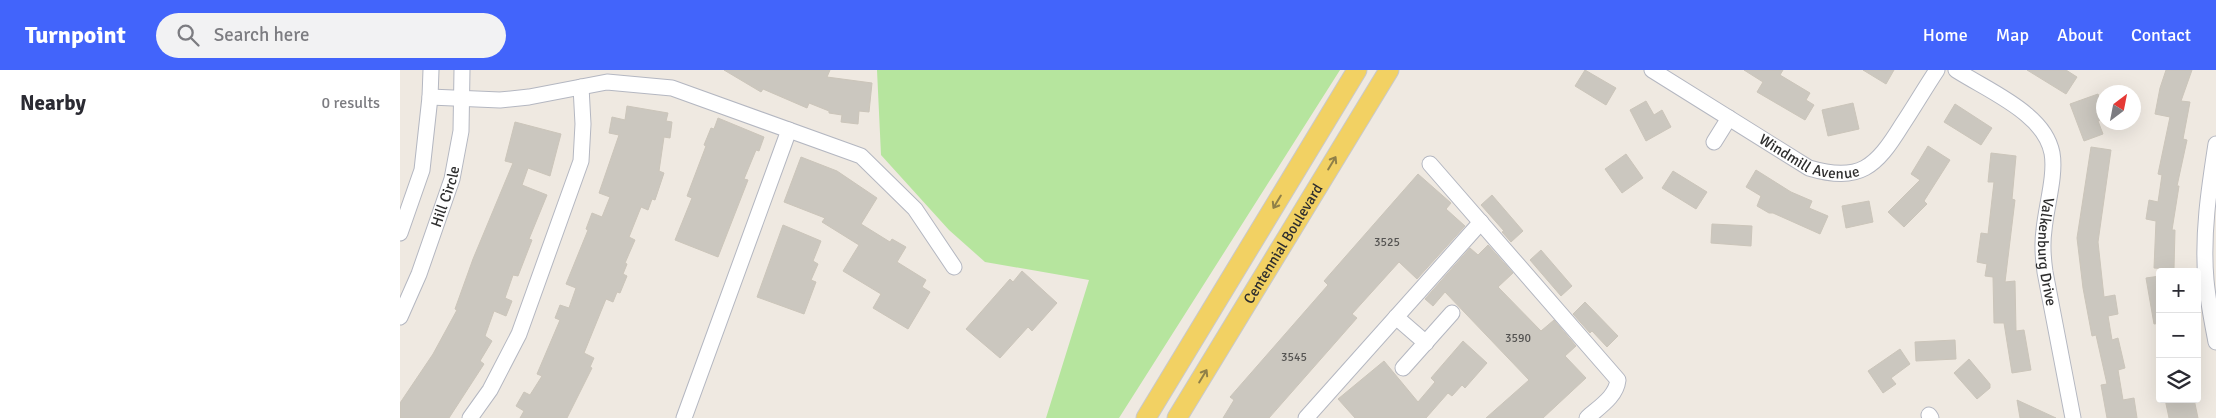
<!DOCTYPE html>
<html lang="en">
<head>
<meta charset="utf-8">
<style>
	body { margin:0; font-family:Signika,sans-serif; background:#f2f2f3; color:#2b2b33 }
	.controls { position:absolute; right:15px; bottom:15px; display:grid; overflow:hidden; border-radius:5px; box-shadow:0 5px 20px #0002 }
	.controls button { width:45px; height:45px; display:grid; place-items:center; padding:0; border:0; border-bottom:1px solid #e1e1e2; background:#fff; color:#2b2b33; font:25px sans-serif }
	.compass { position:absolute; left:1696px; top:15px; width:45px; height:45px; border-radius:50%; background:#fff; box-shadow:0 5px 20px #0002; rotate:32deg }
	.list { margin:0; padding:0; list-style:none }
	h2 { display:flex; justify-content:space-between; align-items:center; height:65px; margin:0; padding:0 20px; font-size:21px }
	h2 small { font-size:16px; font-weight:400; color:#7c7c81 }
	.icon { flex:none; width:28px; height:28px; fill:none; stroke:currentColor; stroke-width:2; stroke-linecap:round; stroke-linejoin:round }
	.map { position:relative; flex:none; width:1816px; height:348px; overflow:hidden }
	header { display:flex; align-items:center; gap:30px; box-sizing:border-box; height:70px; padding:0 25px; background:#4264fb; color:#fff }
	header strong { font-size:24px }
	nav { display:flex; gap:28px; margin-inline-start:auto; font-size:18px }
	.search { width:350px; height:45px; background:#f2f2f3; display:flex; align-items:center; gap:12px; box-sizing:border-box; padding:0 18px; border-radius:28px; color:#7c7c81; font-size:19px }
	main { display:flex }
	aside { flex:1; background:#fff }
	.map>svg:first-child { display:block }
</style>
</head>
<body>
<header>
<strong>Turnpoint</strong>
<div class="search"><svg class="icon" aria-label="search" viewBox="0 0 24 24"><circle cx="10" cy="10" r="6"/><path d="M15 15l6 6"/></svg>Search here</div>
<nav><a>Home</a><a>Map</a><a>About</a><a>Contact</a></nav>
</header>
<main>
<aside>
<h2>Nearby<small>0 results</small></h2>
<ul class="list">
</ul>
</aside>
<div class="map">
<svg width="1816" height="348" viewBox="0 0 1816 348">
	<rect width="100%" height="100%" fill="#efe9e1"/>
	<path fill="#b6e59e" d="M 477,0 L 940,0 L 719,348 L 646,348 L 689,210 L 585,192 L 549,160 L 481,85 Z"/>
	<path fill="#cbc7bf" stroke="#cbc5ba" d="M 324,0 L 430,0 L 427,7 L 472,13 L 469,42 L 459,41 L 458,54 L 441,52 L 442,45 L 429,43 L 429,41 L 409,33 L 407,38 L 363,19 L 361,22 Z
		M 1185,0 L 1216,18 L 1206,35 L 1175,16 Z
		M 1344,0 L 1383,0 L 1380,5 L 1410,23 L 1406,30 L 1414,35 L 1405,50 L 1357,22 L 1363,12 Z
		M 1463,0 L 1494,0 L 1486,14 Z
		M 1627,0 L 1666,0 L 1677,7 L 1666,24 Z
		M 1766,0 L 1792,0 L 1781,31 L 1790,32 L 1783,69 L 1787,70 L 1777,116 L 1779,116 L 1772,160 L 1775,160 L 1774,199 L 1754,198 L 1756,151 L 1746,149 L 1749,130 L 1758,132 L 1762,105 L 1758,104 L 1770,47 L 1755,44 L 1760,18 Z
		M 1698,24 L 1704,39 L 1704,48 L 1698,51 L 1703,64 L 1684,71 L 1670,34 Z
		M 1246,31 L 1254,45 L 1262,40 L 1271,57 L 1246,71 L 1230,40 Z
		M 1453,33 L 1459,59 L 1428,66 L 1422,40 Z
		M 1555,34 L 1592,58 L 1581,75 L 1544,52 Z
		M 227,36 L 268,43 L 266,51 L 272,52 L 270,68 L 264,67 L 259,101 L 264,103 L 255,130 L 252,129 L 248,140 L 241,137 L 229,167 L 235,170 L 225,193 L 227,194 L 223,204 L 227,206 L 220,223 L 217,222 L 213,232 L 206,229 L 184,283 L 194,288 L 190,297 L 192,298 L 167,348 L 120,348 L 124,341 L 116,336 L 124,322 L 130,325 L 142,306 L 137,304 L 160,250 L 155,248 L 160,235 L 169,238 L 176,218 L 166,214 L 188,160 L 186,159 L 192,143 L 202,147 L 210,127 L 199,123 L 219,65 L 209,63 L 212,47 L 225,50 Z
		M 318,48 L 364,67 L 359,81 L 356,80 L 344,109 L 348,110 L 318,187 L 275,170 L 292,128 L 287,126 L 306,76 L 304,75 L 311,58 L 314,59 Z
		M 115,52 L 161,64 L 150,106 L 128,98 L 122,115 L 147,125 L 129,169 L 132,170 L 118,206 L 113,205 L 105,228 L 112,231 L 106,246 L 94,241 L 85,266 L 92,271 L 80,291 L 84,294 L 49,348 L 0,348 L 0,333 L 33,284 L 57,240 L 55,239 L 73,189 L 113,93 L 105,91 Z
		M 1528,76 L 1550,90 L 1524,131 L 1527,134 L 1504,157 L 1488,142 L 1520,110 L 1511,104 Z
		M 1691,77 L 1711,80 L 1698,172 L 1704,227 L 1715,225 L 1718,244 L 1708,246 L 1712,270 L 1718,268 L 1725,298 L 1718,300 L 1723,330 L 1734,328 L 1737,348 L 1707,348 L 1701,315 L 1707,314 L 1696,265 L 1692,266 L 1683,218 L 1677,168 Z
		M 1591,83 L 1616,86 L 1612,129 L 1615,130 L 1605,212 L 1615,211 L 1616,261 L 1624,260 L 1631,300 L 1612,303 L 1604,253 L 1594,253 L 1593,207 L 1585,206 L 1587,194 L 1577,192 L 1581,163 L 1588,164 L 1594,112 L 1588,112 Z
		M 1226,84 L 1243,108 L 1222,123 L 1205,99 Z
		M 401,87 L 437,101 L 477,128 L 461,154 L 490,172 L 492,169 L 506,177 L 497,192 L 526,210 L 522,217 L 530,222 L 508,259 L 473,238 L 481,224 L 443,201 L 459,175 L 422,152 L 425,148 L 384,132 Z
		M 1356,100 L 1391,122 L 1412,131 L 1409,138 L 1428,146 L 1420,164 L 1373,143 L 1369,143 L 1357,136 L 1361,126 L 1346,117 Z
		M 1273,101 L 1307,122 L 1296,139 L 1262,118 Z
		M 1018,104 L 1051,133 L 1046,139 L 1065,156 L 1017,209 L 999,192 L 952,244 L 957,248 L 869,348 L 823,348 L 834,330 L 830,327 L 928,215 L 924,211 Z
		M 1092,125 L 1123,161 L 1111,172 L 1102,162 L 1104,161 L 1081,135 Z
		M 1469,131 L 1473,152 L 1446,158 L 1442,136 Z
		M 1312,154 L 1352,156 L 1351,176 L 1311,173 Z
		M 383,155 L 421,171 L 413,191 L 418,194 L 411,210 L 416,212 L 404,244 L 357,227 Z
		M 1088,175 L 1113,203 L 1098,217 L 1141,261 L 1154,250 L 1176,276 L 1165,286 L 1186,308 L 1143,348 L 1086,348 L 1129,310 L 1045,222 L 1033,236 L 1025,229 L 1070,178 L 1078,185 Z
		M 1141,180 L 1172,216 L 1161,226 L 1130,190 Z
		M 622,201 L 657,233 L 632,261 L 628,257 L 600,288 L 566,259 L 610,209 L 613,212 Z
		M 1760,206 L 1760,253 L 1754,254 L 1746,208 Z
		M 1185,232 L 1218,266 L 1207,277 L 1192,261 L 1190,263 L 1173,244 Z
		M 1555,270 L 1556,289 L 1516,291 L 1515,272 Z
		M 1063,271 L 1087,293 L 1065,318 L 1062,315 L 1052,326 L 1048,323 L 1026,348 L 955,348 L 938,329 L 984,291 L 1018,332 L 1035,312 L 1031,308 Z
		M 1500,279 L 1510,294 L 1491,308 L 1496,314 L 1483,323 L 1468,301 Z
		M 1569,289 L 1590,314 L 1590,318 L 1577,329 L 1554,303 Z
		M 1765,329 L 1794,329 L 1798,348 L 1769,348 Z
		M 1617,330 L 1656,348 L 1620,348 Z"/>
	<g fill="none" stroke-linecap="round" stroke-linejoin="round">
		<g stroke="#b4b7c1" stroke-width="17">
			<g id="minor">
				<path id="s1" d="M 1252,0 L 1409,98 C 1460,113 1476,97 1502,55 C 1514,37 1525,18 1537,0"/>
				<path id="s2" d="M 1556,0 C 1578,14 1608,28 1627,45 C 1639,55 1649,68 1652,83 C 1656,105 1646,137 1644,160 C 1642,174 1643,188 1645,202 L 1673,348"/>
				<path d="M 30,27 L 100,30 L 129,27 L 207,12 L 272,18 L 461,86 L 515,139 L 554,197"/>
				<path d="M 1314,72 L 1329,48"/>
				<path d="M 1816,74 C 1809,119 1802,165 1806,210 C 1808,231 1812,251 1816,272"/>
				<path d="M 1030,94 L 1218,310 C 1216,327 1199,337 1187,348"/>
				<path d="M 0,163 L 22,100 L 30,27 L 31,0"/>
				<path id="s3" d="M 0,247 L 19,204 L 52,109 L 61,61 L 62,0"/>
				<path d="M 996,247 L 1026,273"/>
				<path d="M 1003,298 L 1052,243"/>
				<path d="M 1529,345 L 1531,348"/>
				<path d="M 70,348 L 90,320 L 119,264 L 181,91 L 183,54 L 181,17"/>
				<path d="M 284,348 L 389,60"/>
				<path d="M 906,348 L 1081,152"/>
			</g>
		</g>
		<g stroke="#c9c9c9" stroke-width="21">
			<g id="major">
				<path d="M 746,348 L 957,0"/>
				<path id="s4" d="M 777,348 L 989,0"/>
			</g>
		</g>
		<use href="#minor" stroke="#fff" stroke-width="15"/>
		<use href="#major" stroke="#f2d163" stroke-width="19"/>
	</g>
	<defs><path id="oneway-shaft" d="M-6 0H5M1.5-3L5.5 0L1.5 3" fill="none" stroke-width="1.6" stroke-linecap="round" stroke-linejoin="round" transform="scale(1.25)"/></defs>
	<g stroke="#908048">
		<use href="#oneway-shaft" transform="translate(932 93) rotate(-59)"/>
		<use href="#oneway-shaft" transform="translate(877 132) rotate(121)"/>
		<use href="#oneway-shaft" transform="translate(803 306) rotate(-59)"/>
	</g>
	<g text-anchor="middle" stroke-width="4" stroke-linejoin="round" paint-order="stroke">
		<g font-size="12" fill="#555452">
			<text x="987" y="176">3525</text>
			<text x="1118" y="272">3590</text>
			<text x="894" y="291">3545</text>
		</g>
		<g font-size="15" fill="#2e2e2e" stroke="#fff">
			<text dy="5" stroke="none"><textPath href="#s1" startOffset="182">Windmill Avenue</textPath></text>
			<text dy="5" stroke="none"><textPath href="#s3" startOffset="129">Hill Circle</textPath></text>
			<text dy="5" stroke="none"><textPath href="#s4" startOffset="204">Centennial Boulevard</textPath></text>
			<text dy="5" stroke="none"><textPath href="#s2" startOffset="230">Valkenburg Drive</textPath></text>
		</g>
	</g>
</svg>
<div class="controls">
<button>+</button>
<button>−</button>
<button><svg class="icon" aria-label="layers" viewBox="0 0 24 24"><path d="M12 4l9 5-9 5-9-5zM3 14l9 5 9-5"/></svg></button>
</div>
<svg class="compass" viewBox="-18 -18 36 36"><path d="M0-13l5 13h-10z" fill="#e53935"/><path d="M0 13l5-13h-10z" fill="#7c7c81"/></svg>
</div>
</main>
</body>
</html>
